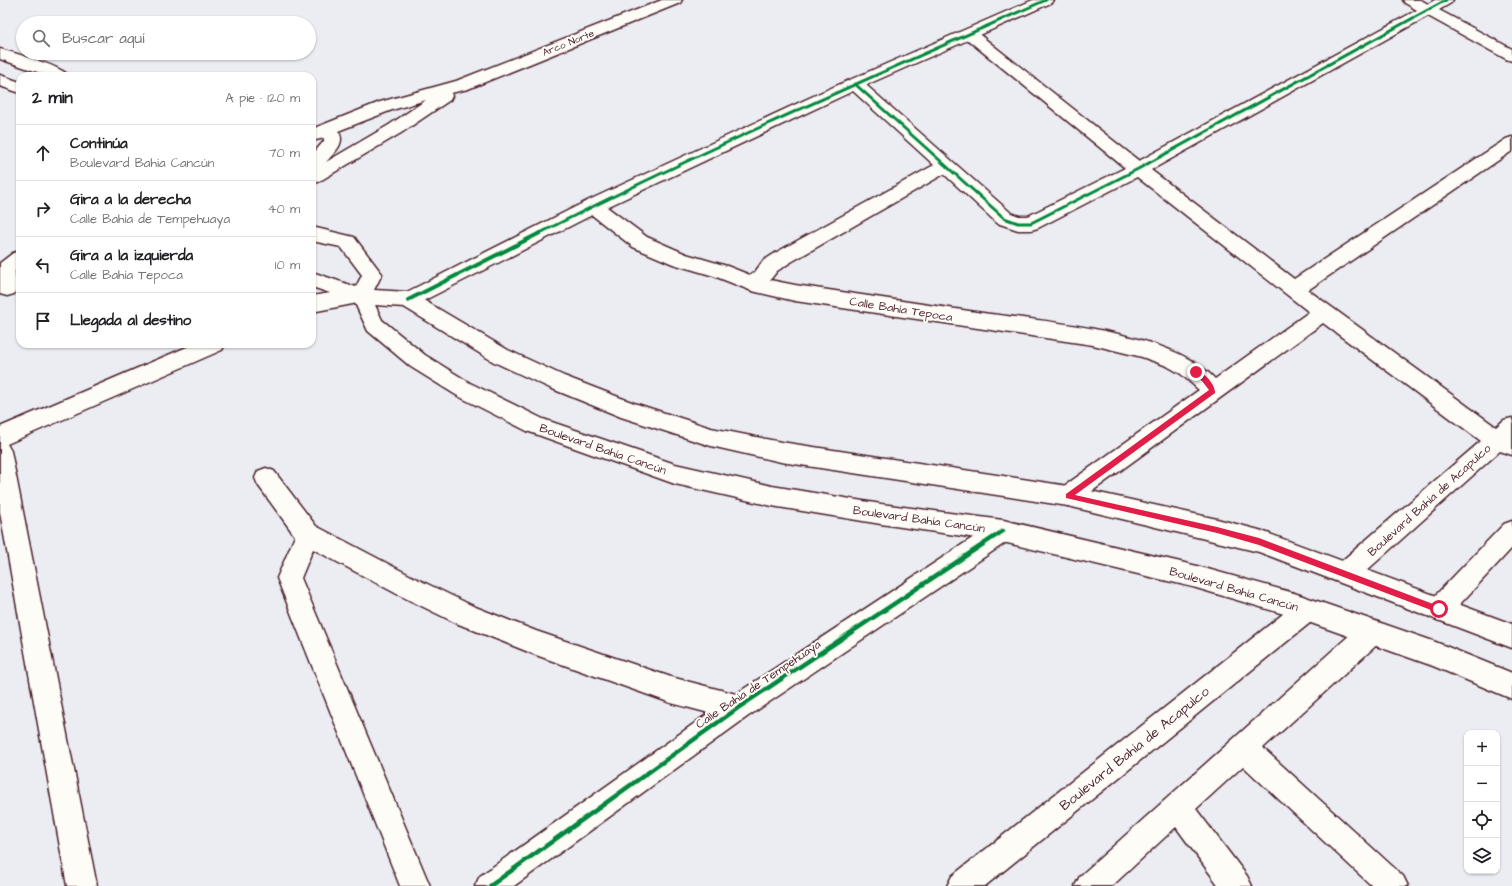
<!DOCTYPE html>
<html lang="es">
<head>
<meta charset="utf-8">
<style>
	body { margin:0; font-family:"Architects Daughter",sans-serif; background:#f2f2f2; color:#202124 }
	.controls { position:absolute; right:12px; bottom:12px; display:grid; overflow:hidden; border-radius:8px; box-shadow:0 1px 3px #0004 }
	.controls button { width:36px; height:36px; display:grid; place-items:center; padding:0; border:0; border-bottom:1px solid #e0e0e0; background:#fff; color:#202124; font:20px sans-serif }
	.stop { position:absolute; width:12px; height:12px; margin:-9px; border:3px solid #e11d48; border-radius:50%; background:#fff }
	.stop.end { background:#e11d48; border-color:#fff; box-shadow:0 1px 4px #0008 }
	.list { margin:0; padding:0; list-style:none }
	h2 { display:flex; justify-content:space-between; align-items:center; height:52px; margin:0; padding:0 16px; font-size:17px }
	h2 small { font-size:13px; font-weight:400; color:#757577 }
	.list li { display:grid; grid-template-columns:26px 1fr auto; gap:12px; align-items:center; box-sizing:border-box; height:56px; padding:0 16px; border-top:1px solid #e0e0e0 }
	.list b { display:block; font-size:15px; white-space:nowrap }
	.list p { margin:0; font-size:13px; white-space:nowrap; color:#757577 }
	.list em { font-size:13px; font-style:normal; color:#757577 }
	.icon { flex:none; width:22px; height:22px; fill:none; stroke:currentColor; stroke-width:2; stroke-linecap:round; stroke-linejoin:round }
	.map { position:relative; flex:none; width:1512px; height:886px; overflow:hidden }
	.search { position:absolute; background:#fff; box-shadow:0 1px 3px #0004; left:16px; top:16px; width:300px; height:44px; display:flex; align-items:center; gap:10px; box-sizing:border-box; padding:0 14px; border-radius:22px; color:#757577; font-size:15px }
	.panel { position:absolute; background:#fff; box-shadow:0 1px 3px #0004; left:16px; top:72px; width:300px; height:276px; border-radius:12px }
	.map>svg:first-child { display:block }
</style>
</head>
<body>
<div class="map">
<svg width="1512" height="886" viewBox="0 0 1512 886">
	<rect width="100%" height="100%" fill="#ebedf2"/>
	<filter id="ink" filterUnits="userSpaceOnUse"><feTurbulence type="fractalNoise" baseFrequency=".025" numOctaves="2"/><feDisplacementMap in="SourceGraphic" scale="8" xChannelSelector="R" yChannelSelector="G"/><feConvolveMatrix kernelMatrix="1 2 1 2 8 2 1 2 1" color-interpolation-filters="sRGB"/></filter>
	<g filter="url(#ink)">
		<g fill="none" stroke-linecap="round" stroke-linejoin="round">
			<g stroke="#4a1f2b" stroke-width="3">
				<path id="minor" d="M 1033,0 L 1053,0 L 1051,3 L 980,35 L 1139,161 L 1417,10 L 1405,3 L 1403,0 L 1421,0 L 1428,4 L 1435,0 L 1453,0 L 1451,3 L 1439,10 L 1512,49 L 1512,61 L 1506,59 L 1428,16 L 1151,170 L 1294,279 L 1506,139 L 1512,137 L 1512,151 L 1308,290 L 1496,427 L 1504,420 L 1512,418 L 1512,455 L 1500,451 L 1355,581 L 1346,584 L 1337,581 L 1334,573 L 1337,565 L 1481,441 L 1323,323 L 1076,503 L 1068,506 L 1060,503 L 1057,496 L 1060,489 L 1199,390 L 1181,374 L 1167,366 L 1142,357 L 1093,345 L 795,301 L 752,291 L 714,276 L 673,264 L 633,247 L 592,215 L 415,305 L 408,308 L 401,305 L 398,300 L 401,295 L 587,201 L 822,92 ZM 968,40 L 1125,168 L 1028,216 L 1019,216 L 1011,213 L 866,85 ZM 853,91 L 934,165 L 777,252 L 763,261 L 755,272 L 750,275 L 727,266 L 686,254 L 647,237 L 607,207 ZM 944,174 L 997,223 L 1018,230 L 1031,230 L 1038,228 L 1137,177 L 1309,312 L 1215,379 C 1171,330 1039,321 976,312 C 915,303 855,294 795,285 L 770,280 L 777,271 L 791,262 Z
					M 0,49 C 14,53 62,66 69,76 L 49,76 L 0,59 Z
					M 0,75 L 20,82 L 20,93 L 0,86 Z
					M 361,288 L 368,291 L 371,296 L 368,301 L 312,312 L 312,296 Z
					M 194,344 L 225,344 L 222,350 L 7,444 L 11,451 L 97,886 L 67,886 L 0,512 L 0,427 Z
					M 266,468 L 274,471 L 316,526 L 415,578 L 473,606 L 536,631 L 671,677 L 736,694 L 995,523 L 1003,520 L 1011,523 L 1015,531 L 1011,539 L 747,717 L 514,886 L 475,886 L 480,876 L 709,713 L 671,703 L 536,655 L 456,623 L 397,594 L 313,549 L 301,578 L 430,886 L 400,886 L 277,578 L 295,536 L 258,485 L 255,478 L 258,471 Z
					M 1512,521 L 1512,548 L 1448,617 L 1439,621 L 1430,617 L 1427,609 L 1430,601 L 1504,524 Z
					M 1307,598 L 1316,602 L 1319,610 L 1316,618 L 985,886 L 947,886 L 952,876 L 1298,602 Z
					M 1371,621 L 1380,624 L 1384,633 L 1380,642 L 1263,748 L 1403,876 L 1408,886 L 1372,886 L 1243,766 L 1196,809 L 1247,876 L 1252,886 L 1219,886 L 1176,827 L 1112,886 L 1075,886 L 1080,876 L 1362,624 Z"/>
			</g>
			<g stroke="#4a1f2b" stroke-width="3">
				<path id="major" d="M 662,0 L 682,0 L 680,3 L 468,89 L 451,93 L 452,96 L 450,100 L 401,133 L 318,182 L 312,184 L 312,155 L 324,141 L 324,138 L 312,141 L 312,129 L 380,102 L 456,81 ZM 426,100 L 389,125 L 326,162 C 334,153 347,142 338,131 L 392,110 Z
					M 312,227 L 354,237 L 382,274 L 374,290 L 408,292 L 415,295 L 508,350 L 564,376 L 634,403 L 711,428 L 781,442 L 1068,486 L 1217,519 L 1259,530 L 1512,624 L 1512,648 L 1259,552 L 1068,506 L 781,462 L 711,446 L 621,417 L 550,388 L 494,362 L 404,307 L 375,305 L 382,320 L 425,355 L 470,383 L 543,419 L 675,464 L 772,486 L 881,504 L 1003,520 L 1193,565 L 1294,593 L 1433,641 L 1512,673 L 1512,699 L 1433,666 L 1294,617 L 1193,587 L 1003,542 L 881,524 L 772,506 L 675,484 L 527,431 L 456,395 L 411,367 L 368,331 L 354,301 L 312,287 L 312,272 L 356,287 L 362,275 L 341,247 L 312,241 Z
					M 20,251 L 20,267 L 15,271 L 17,289 L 14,294 L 7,296 L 0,294 L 0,263 L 13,253 Z"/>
			</g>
			<use href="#minor" fill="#fdfcf7" fill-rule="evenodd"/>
			<use href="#major" fill="#fdfcf7" fill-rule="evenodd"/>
			<g stroke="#fdfcf7" stroke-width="5">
				<path id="cycleway-far2" d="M 855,84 L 1004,218 L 1018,223 L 1031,223 L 1138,169 L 1446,0
					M 538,234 C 705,149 876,75 1046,0"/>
			</g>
			<g stroke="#fdfcf7" stroke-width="6">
				<path id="cycleway-far1" d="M 408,300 L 540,233"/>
			</g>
			<g stroke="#fdfcf7" stroke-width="7">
				<path id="cycleway" d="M 490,886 L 738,708 L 1003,531"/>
			</g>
			<use href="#cycleway-far2" stroke="#00873e" stroke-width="3"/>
			<use href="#cycleway-far1" stroke="#00873e" stroke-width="4"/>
			<use href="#cycleway" stroke="#00873e" stroke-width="4.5"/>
		</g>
	</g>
	<path fill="#e11d48" d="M 1194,370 C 1202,369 1216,385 1215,393 L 1075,495 L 1217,527 L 1259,538 L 1441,607 L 1441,612 L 1439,613 L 1259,545 L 1217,533 L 1066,498 L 1066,494 L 1209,390 L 1202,381 L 1194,374 Z"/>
	<g text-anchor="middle" stroke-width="4" stroke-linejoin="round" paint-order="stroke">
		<g font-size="10" fill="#4a1f2b" stroke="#fdfcf7">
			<text transform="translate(568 42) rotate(-22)" y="4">Arco Norte</text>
		</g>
		<g font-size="12" fill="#4a1f2b" stroke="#fdfcf7">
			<text transform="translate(901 309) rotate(9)" y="4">Calle Bahía Tepoca</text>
			<text transform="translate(603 449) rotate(19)" y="4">Boulevard Bahía Cancún</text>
			<text transform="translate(1429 500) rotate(-42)" y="4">Boulevard Bahía de Acapulco</text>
			<text transform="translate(919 519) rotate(8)" y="4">Boulevard Bahía Cancún</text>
			<text transform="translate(1234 589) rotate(16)" y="4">Boulevard Bahía Cancún</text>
			<text transform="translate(758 684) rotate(-34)" y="4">Calle Bahía de Tempehuaya</text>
		</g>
		<g font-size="14" fill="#4a1f2b" stroke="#fdfcf7">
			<text transform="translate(1134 748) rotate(-39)" y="5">Boulevard Bahía de Acapulco</text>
		</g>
	</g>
</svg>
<div class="controls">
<button>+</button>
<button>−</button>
<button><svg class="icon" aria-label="locate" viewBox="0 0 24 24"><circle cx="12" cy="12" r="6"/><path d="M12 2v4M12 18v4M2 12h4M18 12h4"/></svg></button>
<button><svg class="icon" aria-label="layers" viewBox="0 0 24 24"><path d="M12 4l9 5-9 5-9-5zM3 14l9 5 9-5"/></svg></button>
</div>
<div class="stop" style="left:1439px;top:609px"></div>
<div class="stop end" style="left:1196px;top:372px"></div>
<div class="search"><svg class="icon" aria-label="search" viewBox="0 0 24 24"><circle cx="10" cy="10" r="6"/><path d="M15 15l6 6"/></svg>Buscar aquí</div>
<section class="panel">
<h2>2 min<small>A pie · 120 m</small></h2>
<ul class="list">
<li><svg class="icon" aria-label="ahead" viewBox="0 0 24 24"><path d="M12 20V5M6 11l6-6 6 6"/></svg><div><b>Continúa</b><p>Boulevard Bahía Cancún</p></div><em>70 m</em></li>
<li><svg class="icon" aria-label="right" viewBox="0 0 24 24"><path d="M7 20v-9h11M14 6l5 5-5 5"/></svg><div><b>Gira a la derecha</b><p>Calle Bahía de Tempehuaya</p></div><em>40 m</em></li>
<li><svg class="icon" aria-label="left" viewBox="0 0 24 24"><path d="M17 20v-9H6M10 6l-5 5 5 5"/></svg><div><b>Gira a la izquierda</b><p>Calle Bahía Tepoca</p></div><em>10 m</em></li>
<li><svg class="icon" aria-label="arrive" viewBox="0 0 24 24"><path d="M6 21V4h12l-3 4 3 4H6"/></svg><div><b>Llegada al destino</b></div></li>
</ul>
</section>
</div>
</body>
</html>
